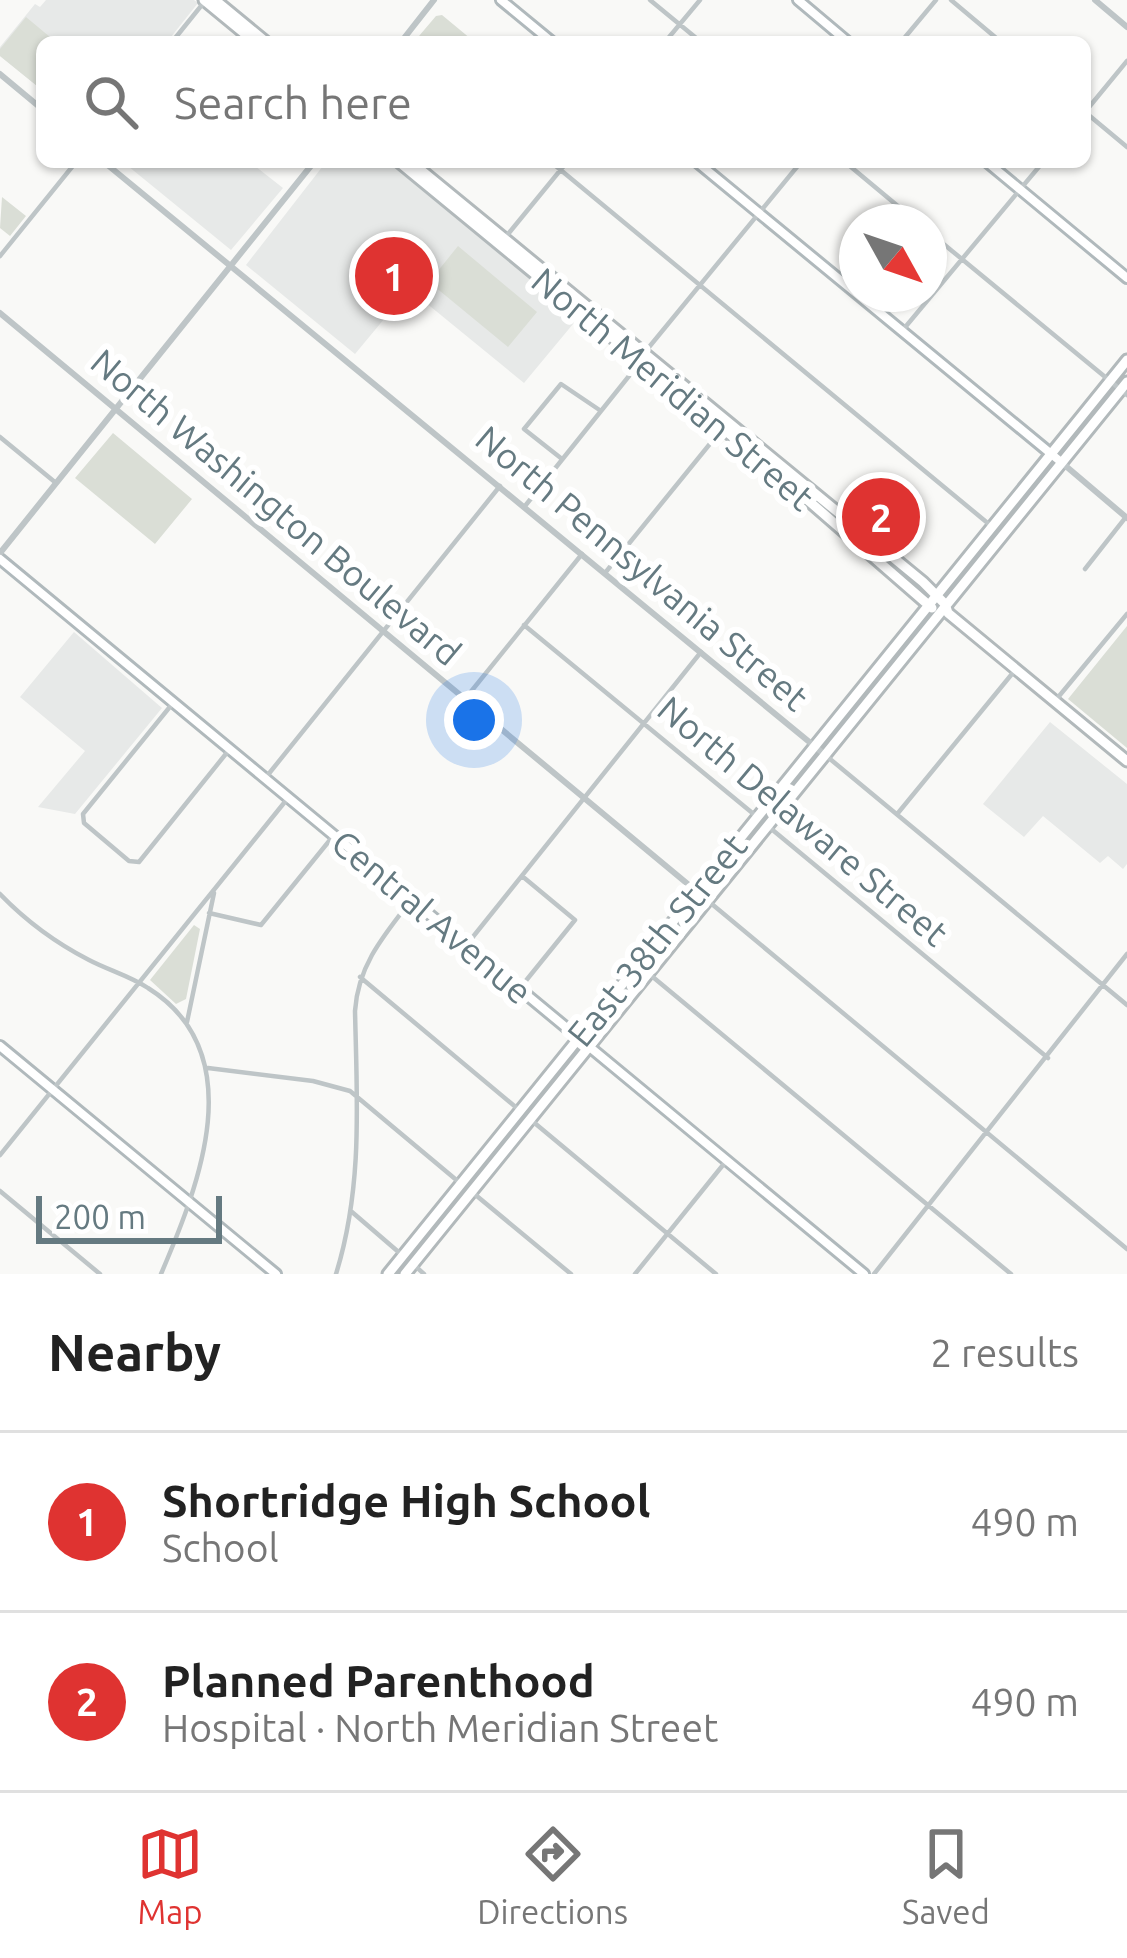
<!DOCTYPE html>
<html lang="en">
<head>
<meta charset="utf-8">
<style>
	body { margin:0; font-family:Ubuntu,sans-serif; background:#f6f6f6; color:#222 }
	.compass { position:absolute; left:839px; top:204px; width:108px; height:108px; border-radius:50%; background:#fff; box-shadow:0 3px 9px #0004; rotate:130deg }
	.scale { position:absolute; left:36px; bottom:30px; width:186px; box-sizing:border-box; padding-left:12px; border:6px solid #657a81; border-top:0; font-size:33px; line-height:42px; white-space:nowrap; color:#657a81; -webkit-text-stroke:9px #fff; paint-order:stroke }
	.you { position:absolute; left:474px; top:720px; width:42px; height:42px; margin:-30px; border:9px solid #fff; border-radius:50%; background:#1a73e8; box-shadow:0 0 0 18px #1a73e833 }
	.badge { display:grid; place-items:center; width:78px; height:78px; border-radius:50%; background:#df3331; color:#fff; font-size:39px; font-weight:700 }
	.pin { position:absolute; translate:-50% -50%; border:6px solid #fff; box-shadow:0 3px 12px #0006 }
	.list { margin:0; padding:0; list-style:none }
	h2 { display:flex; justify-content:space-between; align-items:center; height:156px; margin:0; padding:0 48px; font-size:51px }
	h2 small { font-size:39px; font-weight:400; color:#767676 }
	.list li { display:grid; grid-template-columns:78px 1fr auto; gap:36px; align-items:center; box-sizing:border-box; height:180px; padding:0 48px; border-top:3px solid #e0e0e0 }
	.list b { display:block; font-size:45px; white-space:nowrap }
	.list p { margin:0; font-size:39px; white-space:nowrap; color:#767676 }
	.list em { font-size:39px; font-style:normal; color:#767676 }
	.icon { flex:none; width:66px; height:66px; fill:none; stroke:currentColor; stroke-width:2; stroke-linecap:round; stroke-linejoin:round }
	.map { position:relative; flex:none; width:1127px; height:1274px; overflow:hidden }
	.search { position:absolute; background:#fff; box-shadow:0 3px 9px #0004; left:36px; right:36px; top:36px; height:132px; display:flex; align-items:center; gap:30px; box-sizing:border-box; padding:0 42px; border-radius:18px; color:#767676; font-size:45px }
	.sheet { height:516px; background:#fff }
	nav { display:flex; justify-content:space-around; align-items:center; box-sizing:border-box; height:168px; border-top:3px solid #e0e0e0; background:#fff; font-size:33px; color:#767676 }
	nav a { display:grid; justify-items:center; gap:6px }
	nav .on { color:#df3331 }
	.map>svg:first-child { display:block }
</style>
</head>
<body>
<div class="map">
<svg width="1127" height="1274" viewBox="0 0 1127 1274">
	<rect width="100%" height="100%" fill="#f9f9f7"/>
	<path fill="#e7e9e8" d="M 46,0 L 194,0 L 198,3 L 167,42 L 42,42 L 42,90 L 0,56 L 0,47 L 35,4 L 40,7 Z
		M 123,162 L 250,162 L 283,188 L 231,250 Z
		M 326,162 L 388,162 L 578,318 L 524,383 L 409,289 L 355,354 L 246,265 Z
		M 74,632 L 162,708 L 75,814 L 38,807 L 85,751 L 20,697 Z
		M 1050,722 L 1127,784 L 1127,864 L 1123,869 L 1108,856 L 1100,863 L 1043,816 L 1024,837 L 983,804 Z"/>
	<path fill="#daded6" d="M 442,15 L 471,39 L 468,42 L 420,42 L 419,36 L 436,16 Z
		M 26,17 L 56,42 L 42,42 L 42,90 L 0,56 L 0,49 Z
		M 2,197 L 26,216 L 10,236 L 0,228 Z
		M 458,246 L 537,312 L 508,347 L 429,282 Z
		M 113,433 L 192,499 L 155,544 L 75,478 Z
		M 1127,626 L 1127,748 L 1068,699 Z
		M 194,925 L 200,929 L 186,999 L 176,1004 L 150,980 Z"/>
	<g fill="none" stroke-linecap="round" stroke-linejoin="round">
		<g stroke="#b0b9bc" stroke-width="14">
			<path id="secondary" d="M 501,0 L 552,42
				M 798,0 L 848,42
				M 697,162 L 1061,462
				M 987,162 L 1127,278
				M 0,559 L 864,1274
				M 0,1046 L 276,1274"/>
		</g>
		<g stroke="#b2b9bb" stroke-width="15">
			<path id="primary" d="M 204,0 L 255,42
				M 215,0 L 266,42
				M 399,162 L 772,469 L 932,608
				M 411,162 L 923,582 L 945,604 L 948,613 L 1127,761
				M 388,1274 L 1127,360
				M 405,1274 L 1127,382"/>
		</g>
		<path stroke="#bec5c7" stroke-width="4.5" d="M 650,0 L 701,42
			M 951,0 L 1001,42
			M 172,42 L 205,1
			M 665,42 L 700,0
			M 901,42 L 936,0
			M 1127,61 L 1085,112 L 1127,147
			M 551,162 L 990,525
			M 845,162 L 917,222
			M 929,232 L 1127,395
			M 504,239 L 567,162
			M 0,256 L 76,162
			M 902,331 L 1043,162
			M 645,352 L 801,162
			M 0,437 L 56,483
			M 562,459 L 524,429 L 561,384 L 601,411
			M 525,506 L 641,361
			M 1085,569 L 1126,517
			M 605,573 L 722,429
			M 524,625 L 756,816
			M 465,699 L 582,554
			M 1055,701 L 1127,614
			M 173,703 L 83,814 L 84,823 L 129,861 L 139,862 L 229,750
			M 824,754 L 1127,1005
			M 267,776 L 500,486
			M 898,813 L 1016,669
			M 769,827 L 1048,1058
			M 0,894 C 26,921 56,943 89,960 C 108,970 130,976 148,988 C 252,1053 199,1185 161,1274
			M 707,900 L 1127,1249
			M 209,913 L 261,925 L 334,835
			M 468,943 L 701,652
			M 648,973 L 1011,1274
			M 360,977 L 518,1109
			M 520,988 L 575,920 L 522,876
			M 187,1022 L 214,893
			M 208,1068 L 313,1081 L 350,1091 L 460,1183
			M 531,1120 L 716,1274
			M 0,1155 L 288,798
			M 0,1191 L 100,1274
			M 472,1192 L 571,1274
			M 352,1212 L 402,1255
			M 413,1264 L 424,1274
			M 336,1274 C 363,1187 357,1101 355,1011 C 358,965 384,935 412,899
			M 635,1274 L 727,1160
			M 874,1274 L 1127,954"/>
		<path stroke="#bec5c7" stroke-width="6" d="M 1095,0 L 1127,27
			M 401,42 L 434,0
			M 0,74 L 42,109
			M 104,162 L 824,754
			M 0,313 L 707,900
			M 1061,462 L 1127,518
			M 0,553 L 314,162"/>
		<use href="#secondary" stroke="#fff" stroke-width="8"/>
		<use href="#primary" stroke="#fff" stroke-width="9"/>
	</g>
	<g text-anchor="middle" stroke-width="12" stroke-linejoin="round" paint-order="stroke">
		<g font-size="36" fill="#657a81" stroke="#fff">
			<text transform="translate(673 389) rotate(40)" y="13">North Meridian Street</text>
			<text transform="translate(276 507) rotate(40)" y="13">North Washington Boulevard</text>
			<text transform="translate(642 568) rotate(40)" y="13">North Pennsylvania Street</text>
			<text transform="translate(803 821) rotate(40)" y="13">North Delaware Street</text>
			<text transform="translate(432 917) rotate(40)" y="13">Central Avenue</text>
			<text transform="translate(657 940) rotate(-51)" y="13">East 38th Street</text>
		</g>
	</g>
</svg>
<svg class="compass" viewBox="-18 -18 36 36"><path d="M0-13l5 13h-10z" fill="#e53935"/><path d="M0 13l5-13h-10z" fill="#767676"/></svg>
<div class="scale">200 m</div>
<div class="you"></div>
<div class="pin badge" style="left:394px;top:276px">1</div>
<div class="pin badge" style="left:881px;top:517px">2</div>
<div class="search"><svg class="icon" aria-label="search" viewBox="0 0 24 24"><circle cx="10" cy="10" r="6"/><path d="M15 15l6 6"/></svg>Search here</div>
</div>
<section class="sheet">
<h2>Nearby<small>2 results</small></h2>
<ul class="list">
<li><span class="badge">1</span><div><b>Shortridge High School</b><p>School</p></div><em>490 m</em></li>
<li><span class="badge">2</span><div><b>Planned Parenthood</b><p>Hospital · North Meridian Street</p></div><em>490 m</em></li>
</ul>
</section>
<nav>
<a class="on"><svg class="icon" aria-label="map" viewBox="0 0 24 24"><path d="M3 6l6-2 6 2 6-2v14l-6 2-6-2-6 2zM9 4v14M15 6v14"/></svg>Map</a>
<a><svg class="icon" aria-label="directions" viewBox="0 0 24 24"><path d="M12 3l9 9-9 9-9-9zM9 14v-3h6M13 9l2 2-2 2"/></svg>Directions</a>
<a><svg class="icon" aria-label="saved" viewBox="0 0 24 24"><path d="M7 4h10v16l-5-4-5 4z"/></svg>Saved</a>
</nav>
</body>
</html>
